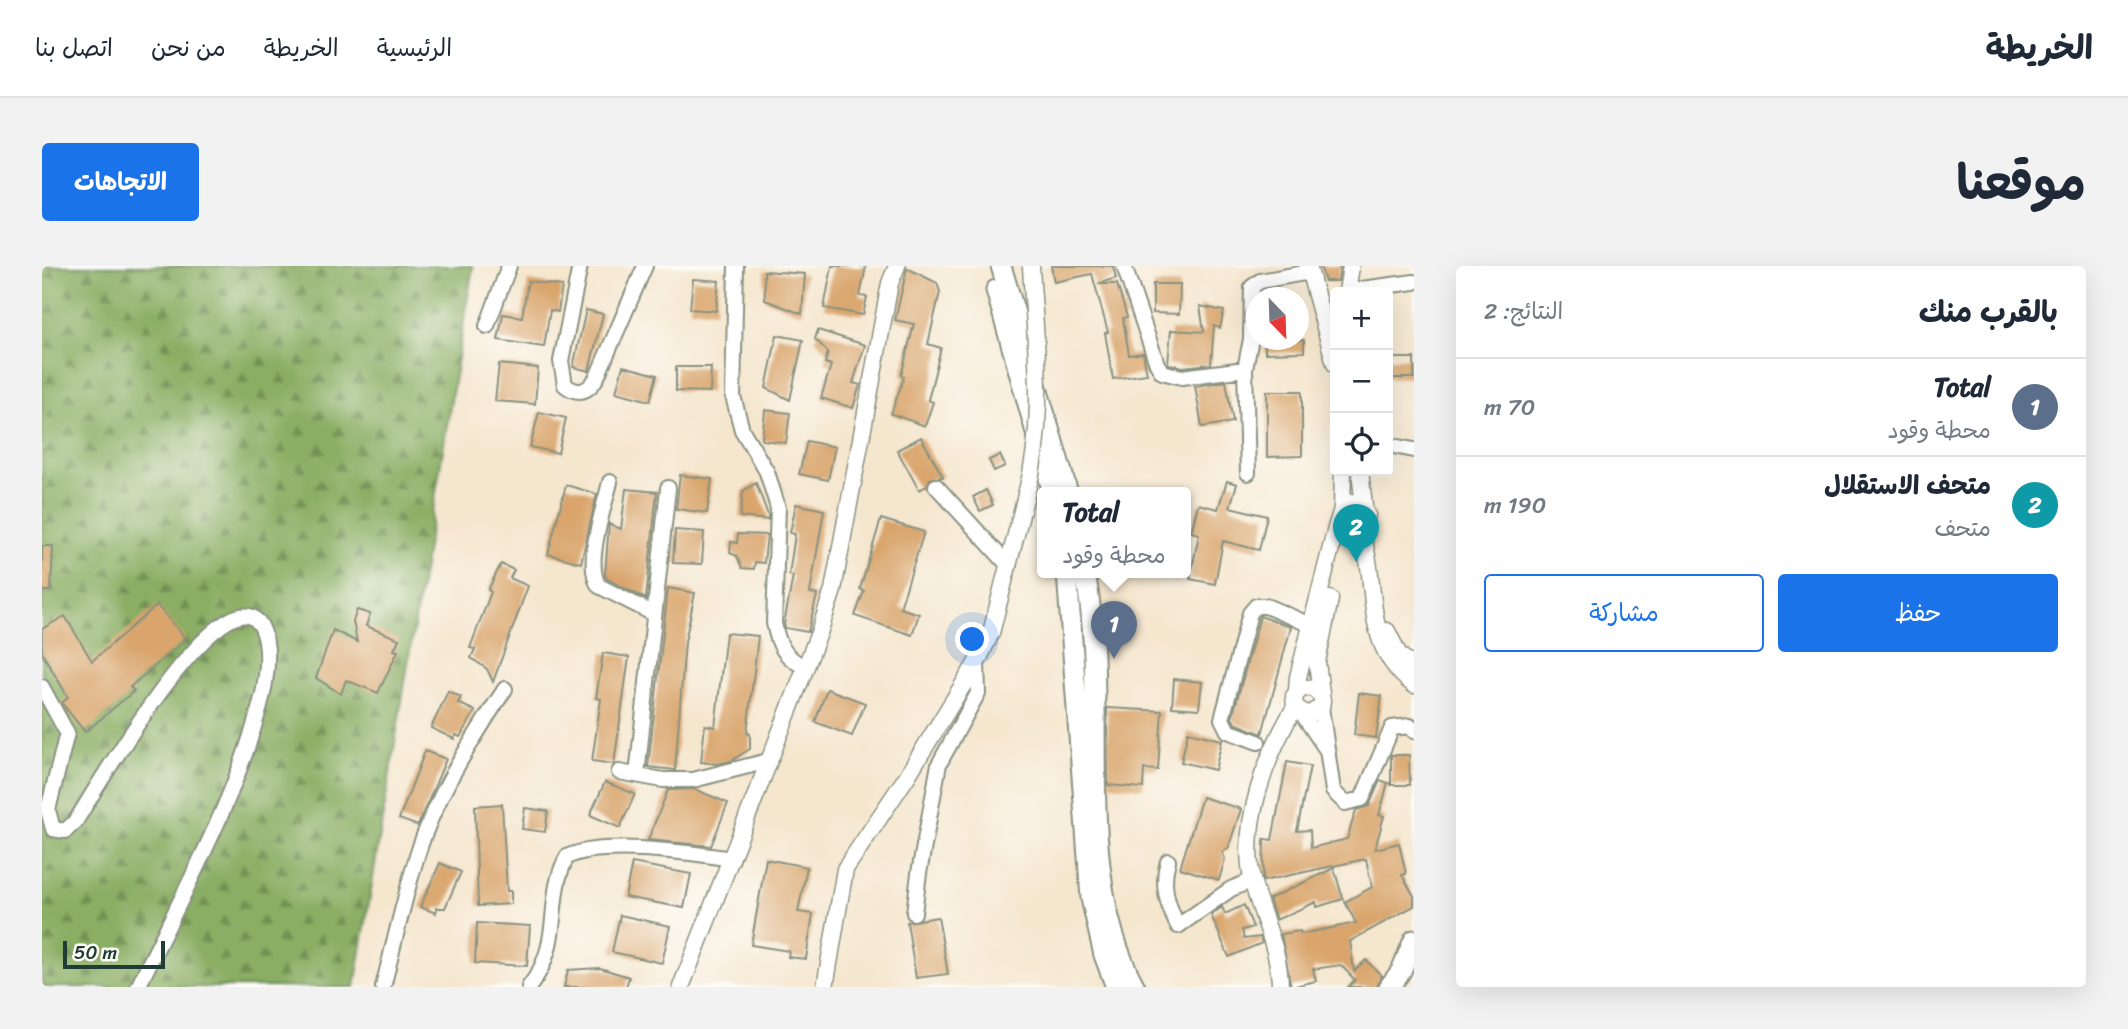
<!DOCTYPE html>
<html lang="ar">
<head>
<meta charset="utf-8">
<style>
	body { margin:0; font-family:Sriracha,"Playpen Sans Arabic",sans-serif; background:#f2f2f3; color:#1f2937; direction:rtl }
	.controls { position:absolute; right:21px; top:21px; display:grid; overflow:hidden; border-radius:7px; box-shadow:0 7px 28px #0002 }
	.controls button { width:63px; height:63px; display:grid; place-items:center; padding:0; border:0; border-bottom:2px solid #e0e1e3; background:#fff; color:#1f2937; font:35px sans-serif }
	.compass { position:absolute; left:1204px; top:21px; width:63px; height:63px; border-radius:50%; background:#fff; box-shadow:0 7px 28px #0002; rotate:157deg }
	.scale { position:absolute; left:21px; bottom:18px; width:102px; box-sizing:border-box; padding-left:7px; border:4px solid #1f3d34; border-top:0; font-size:19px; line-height:24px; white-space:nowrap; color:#1f3d34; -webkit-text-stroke:5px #fdfcf7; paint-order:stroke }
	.you { position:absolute; left:931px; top:374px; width:24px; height:24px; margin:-18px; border:5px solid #fff; border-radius:50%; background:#1a73e8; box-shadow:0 0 0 10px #1a73e833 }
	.badge { display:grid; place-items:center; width:46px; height:46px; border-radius:50%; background:#1a73e8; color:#fff; font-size:23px; font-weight:700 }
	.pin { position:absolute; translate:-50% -58px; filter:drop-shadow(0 2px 4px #0008) }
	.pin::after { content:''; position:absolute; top:37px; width:24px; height:21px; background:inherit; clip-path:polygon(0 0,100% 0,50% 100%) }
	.popup { position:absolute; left:995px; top:221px; width:154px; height:91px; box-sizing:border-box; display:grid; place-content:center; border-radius:7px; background:#fff; filter:drop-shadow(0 2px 5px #0005); font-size:23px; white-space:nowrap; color:#747a83 }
	.popup b { font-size:26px; color:#1f2937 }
	.popup::after { content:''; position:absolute; left:50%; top:100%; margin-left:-14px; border:14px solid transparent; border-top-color:#fff }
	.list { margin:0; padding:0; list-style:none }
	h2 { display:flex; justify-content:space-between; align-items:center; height:91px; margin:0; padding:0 28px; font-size:30px }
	h2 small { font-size:23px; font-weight:400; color:#747a83 }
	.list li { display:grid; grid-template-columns:46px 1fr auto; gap:21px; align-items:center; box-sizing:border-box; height:98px; padding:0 28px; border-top:2px solid #e0e1e3 }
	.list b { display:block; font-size:26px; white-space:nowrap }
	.list p { margin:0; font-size:23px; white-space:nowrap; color:#747a83 }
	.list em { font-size:23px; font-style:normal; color:#747a83 }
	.actions { display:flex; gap:14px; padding:21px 28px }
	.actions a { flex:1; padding:16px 0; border:2px solid #1a73e8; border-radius:7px; text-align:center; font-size:24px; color:#1a73e8 }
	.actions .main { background:#1a73e8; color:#fff }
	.icon { flex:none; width:38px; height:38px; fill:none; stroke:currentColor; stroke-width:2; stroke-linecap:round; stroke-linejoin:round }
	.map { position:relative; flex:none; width:1372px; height:721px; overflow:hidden; direction:ltr; border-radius:7px }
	header { display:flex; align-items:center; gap:42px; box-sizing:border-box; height:98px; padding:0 35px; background:#fff; border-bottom:2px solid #e0e1e3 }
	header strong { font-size:33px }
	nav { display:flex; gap:38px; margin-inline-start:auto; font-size:24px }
	.intro { display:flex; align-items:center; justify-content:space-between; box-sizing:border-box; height:168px; padding:0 42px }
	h1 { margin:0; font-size:49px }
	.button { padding:18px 32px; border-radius:7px; background:#1a73e8; color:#fff; font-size:24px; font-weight:700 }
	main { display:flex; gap:42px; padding:0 42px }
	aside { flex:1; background:#fff; border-radius:7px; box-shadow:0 7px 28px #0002 }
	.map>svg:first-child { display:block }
</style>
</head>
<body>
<header>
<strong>الخريطة</strong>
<nav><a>الرئيسية</a><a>الخريطة</a><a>من نحن</a><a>اتصل بنا</a></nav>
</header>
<div class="intro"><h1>موقعنا</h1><a class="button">الاتجاهات</a></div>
<main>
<aside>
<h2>بالقرب منك<small>النتائج: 2</small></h2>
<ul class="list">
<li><span class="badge" style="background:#5c6f8a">1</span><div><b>Total</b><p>محطة وقود</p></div><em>70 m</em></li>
<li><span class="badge" style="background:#0f9aa8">2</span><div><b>متحف الاستقلال</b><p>متحف</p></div><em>190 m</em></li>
</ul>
<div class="actions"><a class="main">حفظ</a><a>مشاركة</a></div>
</aside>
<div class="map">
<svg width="1372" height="721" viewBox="0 0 1372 721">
	<defs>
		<pattern id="forest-firs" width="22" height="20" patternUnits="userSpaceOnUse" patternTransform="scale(1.75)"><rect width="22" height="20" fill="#8aae63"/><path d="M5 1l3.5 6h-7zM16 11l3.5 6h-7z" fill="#708f52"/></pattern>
	</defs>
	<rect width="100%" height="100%" fill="#fdfcf7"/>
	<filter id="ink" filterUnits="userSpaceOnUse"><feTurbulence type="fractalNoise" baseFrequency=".0143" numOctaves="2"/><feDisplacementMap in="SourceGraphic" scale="14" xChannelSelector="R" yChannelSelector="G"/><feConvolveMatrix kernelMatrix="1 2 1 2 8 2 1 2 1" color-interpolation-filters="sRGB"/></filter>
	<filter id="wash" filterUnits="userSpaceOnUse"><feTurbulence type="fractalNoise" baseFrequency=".00686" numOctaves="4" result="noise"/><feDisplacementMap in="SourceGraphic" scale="28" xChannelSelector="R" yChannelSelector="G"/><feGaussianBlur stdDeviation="1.57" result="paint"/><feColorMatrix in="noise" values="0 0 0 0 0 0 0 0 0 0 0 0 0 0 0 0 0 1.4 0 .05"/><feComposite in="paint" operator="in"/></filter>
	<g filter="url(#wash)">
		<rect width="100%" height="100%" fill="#f5e6ce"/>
		<path fill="url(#forest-firs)" stroke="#54764c" stroke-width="2" d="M 0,0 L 431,0 L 313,721 L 0,721 Z"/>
		<g id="blocks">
			<path fill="#d9a56c" d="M 790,0 L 824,0 L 818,30 L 825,31 L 821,49 L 782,42 Z
				M 1009,0 L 1071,0 L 1074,12 L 1056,18 L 1075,18 L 1085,51 L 1081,52 L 1087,89 L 1101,87 L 1105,108 L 1071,113 L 1063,67 L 1066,66 L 1050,8 L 1012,16 Z
				M 1278,0 L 1298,0 L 1296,15 L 1283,15 Z
				M 865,2 L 895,17 L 898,26 L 886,78 L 899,82 L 886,134 L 891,136 L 883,160 L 849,148 L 862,111 L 859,110 L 872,58 L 853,54 Z
				M 722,5 L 763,8 L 760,48 L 723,34 Z
				M 651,13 L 677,15 L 674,45 L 648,43 Z
				M 486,15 L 520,20 L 516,46 L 508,44 L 502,81 L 456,74 L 461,48 L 480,51 Z
				M 1111,18 L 1138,18 L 1137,48 L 1111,47 Z
				M 1158,40 L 1182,45 L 1178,62 L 1172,60 L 1169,98 L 1141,101 L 1126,98 L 1129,64 L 1162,66 Z
				M 544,44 L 561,48 L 547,105 L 531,101 Z
				M 776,64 L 823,79 L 811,117 L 818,119 L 811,142 L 779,132 L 789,99 L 783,97 L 786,86 L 773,73 Z
				M 735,69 L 761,74 L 748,134 L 724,122 Z
				M 1223,74 L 1262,74 L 1262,86 L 1223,87 Z
				M 1346,92 L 1372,92 L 1372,112 L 1346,112 Z
				M 457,98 L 496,102 L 493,138 L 453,135 Z
				M 581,100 L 615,109 L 608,135 L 574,126 Z
				M 634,101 L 669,101 L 668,126 L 634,125 Z
				M 1184,115 L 1191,156 L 1160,161 L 1153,120 Z
				M 1225,125 L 1260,125 L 1260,190 L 1225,191 Z
				M 723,144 L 748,147 L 744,177 L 720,174 Z
				M 497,146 L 524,152 L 516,187 L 488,181 Z
				M 879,171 L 901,211 L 888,213 L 885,220 L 877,224 L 855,184 Z
				M 765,175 L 793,181 L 786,214 L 757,208 Z
				M 958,189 L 963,200 L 952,205 L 947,194 Z
				M 638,209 L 670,213 L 665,247 L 634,243 Z
				M 1185,215 L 1195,218 L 1188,241 L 1225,250 L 1217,284 L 1181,275 L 1173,318 L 1148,313 L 1157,268 L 1149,266 L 1156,238 L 1176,243 Z
				M 714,217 L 726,249 L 726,254 L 698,251 L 701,225 Z
				M 524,219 L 555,228 L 539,297 L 506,288 Z
				M 584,223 L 615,226 L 604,333 L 565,313 L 563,309 L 567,258 L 579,263 Z
				M 944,224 L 951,239 L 938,245 L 931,231 Z
				M 754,238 L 782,244 L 768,327 L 775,329 L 766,366 L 743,362 L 742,358 L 751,310 L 747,309 L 753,268 L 748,267 Z
				M 839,253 L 882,266 L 858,342 L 877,348 L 870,369 L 813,350 L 822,325 L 818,323 Z
				M 633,264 L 662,266 L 660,298 L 631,297 Z
				M 696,268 L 725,269 L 722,297 L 713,296 L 712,303 L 700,302 L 695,290 L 688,287 L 689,276 L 695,277 Z
				M 0,280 L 11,280 L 9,325 L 0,325 Z
				M 459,298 L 472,304 L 468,312 L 486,320 L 451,416 L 445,403 L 429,392 L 433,383 L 428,382 L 449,326 L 446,324 Z
				M 626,322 L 653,327 L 643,376 L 633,504 L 606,501 Z
				M 115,339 L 144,373 L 88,421 L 92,425 L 43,466 L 20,437 L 26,431 L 0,387 L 0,363 L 23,350 L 50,395 Z
				M 315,344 L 328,348 L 324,360 L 357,373 L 352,384 L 356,385 L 336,427 L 304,414 L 299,428 L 274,412 L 291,364 L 315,376 L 311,355 Z
				M 1218,350 L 1249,361 L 1220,468 L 1193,457 L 1190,452 Z
				M 684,367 L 716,370 L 705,467 L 708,468 L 708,483 L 689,495 L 676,498 L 659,496 L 663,459 L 673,461 Z
				M 561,387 L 587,391 L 572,498 L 550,495 L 559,433 L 554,432 Z
				M 1132,413 L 1160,416 L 1157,443 L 1130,441 Z
				M 785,423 L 823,437 L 810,470 L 773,456 Z
				M 406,425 L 419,431 L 416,437 L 433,445 L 418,471 L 414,469 L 412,473 L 389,462 Z
				M 1317,427 L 1340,430 L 1334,472 L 1312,469 Z
				M 1065,442 L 1120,445 L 1116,504 L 1102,503 L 1101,522 L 1066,519 Z
				M 1146,466 L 1180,474 L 1173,504 L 1139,496 Z
				M 383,485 L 404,493 L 376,560 L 357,553 Z
				M 1349,489 L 1367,489 L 1368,519 L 1349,519 Z
				M 1245,496 L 1268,500 L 1255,565 L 1268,564 L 1269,582 L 1305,573 L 1314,544 L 1327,540 L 1338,514 L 1346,517 L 1337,549 L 1342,550 L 1333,583 L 1357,577 L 1364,608 L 1360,609 L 1372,630 L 1372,640 L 1308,675 L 1312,705 L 1324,694 L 1340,710 L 1335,721 L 1306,721 L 1313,714 L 1299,699 L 1271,703 L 1274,715 L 1249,721 L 1239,668 L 1258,665 L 1259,668 L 1314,657 L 1303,636 L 1330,621 L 1324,593 L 1221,615 L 1222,573 L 1230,574 Z
				M 563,516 L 593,528 L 578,562 L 548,549 Z
				M 652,523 L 686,537 L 669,580 L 606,574 L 626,524 Z
				M 1160,531 L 1199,543 L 1186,583 L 1180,586 L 1183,593 L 1177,614 L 1138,602 Z
				M 460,538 L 465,625 L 469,625 L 469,638 L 436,640 L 433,540 Z
				M 483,542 L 506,545 L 503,566 L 480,563 Z
				M 724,593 L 765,601 L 756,646 L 771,648 L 764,693 L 746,691 L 747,685 L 709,679 Z
				M 398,597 L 419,606 L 403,642 L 394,642 L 394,647 L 378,641 Z
				M 590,597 L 649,608 L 642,642 L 583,631 Z
				M 1292,602 L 1301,633 L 1275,641 L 1274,636 L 1234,654 L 1227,633 Z
				M 1202,639 L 1211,661 L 1200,664 L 1202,673 L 1218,671 L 1220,677 L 1187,691 L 1169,649 L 1180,641 L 1183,648 Z
				M 578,649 L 628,660 L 620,697 L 570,686 Z
				M 896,651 L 906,708 L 874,712 L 865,656 Z
				M 435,657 L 488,660 L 485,700 L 433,697 Z
				M 558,702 L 587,711 L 584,721 L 522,721 L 526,704 Z"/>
		</g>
	</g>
	<g filter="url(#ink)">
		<use href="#blocks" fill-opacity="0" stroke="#8a9281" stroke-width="2"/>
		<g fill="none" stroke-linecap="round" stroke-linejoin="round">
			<g stroke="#8a9281" stroke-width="18">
				<path id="minor" d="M 538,0 L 519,95 L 523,119 C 537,130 547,125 555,111 L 603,0
					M 694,0 L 691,130 L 700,164 L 725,206 L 736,242 L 732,357 C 736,379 743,392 763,401
					M 1082,0 L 1115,98 L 1120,106 L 1140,111 L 1203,103
					M 1305,25 L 1372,16
					M 445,60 L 467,0
					M 1346,179 L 1372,184
					M 1206,207 L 1203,103 L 1209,73 L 1210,21 L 1218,15 L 1268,6
					M 568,216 C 562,242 542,298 557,320 L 612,348
					M 894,220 L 967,300
					M 0,421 L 25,467 L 6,544 L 11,563 L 23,565 L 33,556 C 49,532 183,298 219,360 C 229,379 225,408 221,428 C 196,530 141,627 96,721
					M 1279,441 L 1291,525 L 1303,537 L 1320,533 L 1350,462 L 1368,460 L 1372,465
					M 1261,449 L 1286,486
					M 1216,476 L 1186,465 L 1180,453 L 1208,347 L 1214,340 L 1224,340 L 1271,360
					M 577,506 L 621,514 L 651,514 L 726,495
					M 595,509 L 626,222
					M 1126,595 C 1119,618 1125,639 1136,660 L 1189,623 L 1211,614
					M 872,647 L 877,607 L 897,498 L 936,427 L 935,396
					M 341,721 C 352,678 362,633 375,590 C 393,531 429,475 463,423
					M 487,721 C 523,675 502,633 525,591 C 558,574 652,587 690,593"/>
			</g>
			<g stroke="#8a9281" stroke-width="19">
				<path id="tertiary" d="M 1266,0 L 1293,98
					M 1305,26 L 1309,0
					M 1318,205 L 1322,240
					M 1300,243 L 1301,205
					M 1317,261 C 1340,319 1316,376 1372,419
					M 1345,365 L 1357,389 L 1372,401
					M 1255,425 L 1256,411 L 1294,262 L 1300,243 L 1308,236 L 1317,237 L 1325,249 L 1321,258 L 1312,262 L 1302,258 L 1299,248
					M 1279,429 L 1271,422 L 1260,422 L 1252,430 L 1253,441 L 1266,449 L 1279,441 L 1280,435 L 1275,396 L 1288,333
					M 639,721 L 777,367 L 791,324 L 848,17 L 855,0
					M 783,721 L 803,603 L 864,512 L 935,396 L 949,367 L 984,229
					M 1238,721 C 1238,684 1220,652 1211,617 C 1197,559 1224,490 1253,441"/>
			</g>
			<g stroke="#8a9281" stroke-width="23">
				<path id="secondary" d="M 959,0 L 1026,227
					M 954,24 L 1011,227
					M 1025,307 L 1049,632 L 1062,689 L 1074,721
					M 1043,307 C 1069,437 1028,602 1093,721
					M 1347,721 L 1359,705 L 1372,674"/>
			</g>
			<use href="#minor" stroke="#fff" stroke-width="14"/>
			<use href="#tertiary" stroke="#fff" stroke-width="16"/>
			<use href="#secondary" stroke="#fff" stroke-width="19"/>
			<g stroke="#8a9281" stroke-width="19" stroke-linecap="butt">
				<path id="tertiary-bridge" d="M 984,229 C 1005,153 993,78 989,0"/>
			</g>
			<use href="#tertiary-bridge" stroke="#fff" stroke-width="16"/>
		</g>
	</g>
</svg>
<div class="controls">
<button>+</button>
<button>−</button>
<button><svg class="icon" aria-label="locate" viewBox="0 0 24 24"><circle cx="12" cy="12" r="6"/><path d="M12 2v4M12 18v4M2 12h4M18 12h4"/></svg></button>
</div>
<svg class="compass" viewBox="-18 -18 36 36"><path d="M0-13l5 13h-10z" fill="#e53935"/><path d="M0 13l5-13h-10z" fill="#747a83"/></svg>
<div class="scale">50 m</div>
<div class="you"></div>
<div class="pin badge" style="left:1072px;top:393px;background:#5c6f8a">1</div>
<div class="popup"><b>Total</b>محطة وقود</div>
<div class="pin badge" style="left:1314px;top:296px;background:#0f9aa8">2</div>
</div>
</main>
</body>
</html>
